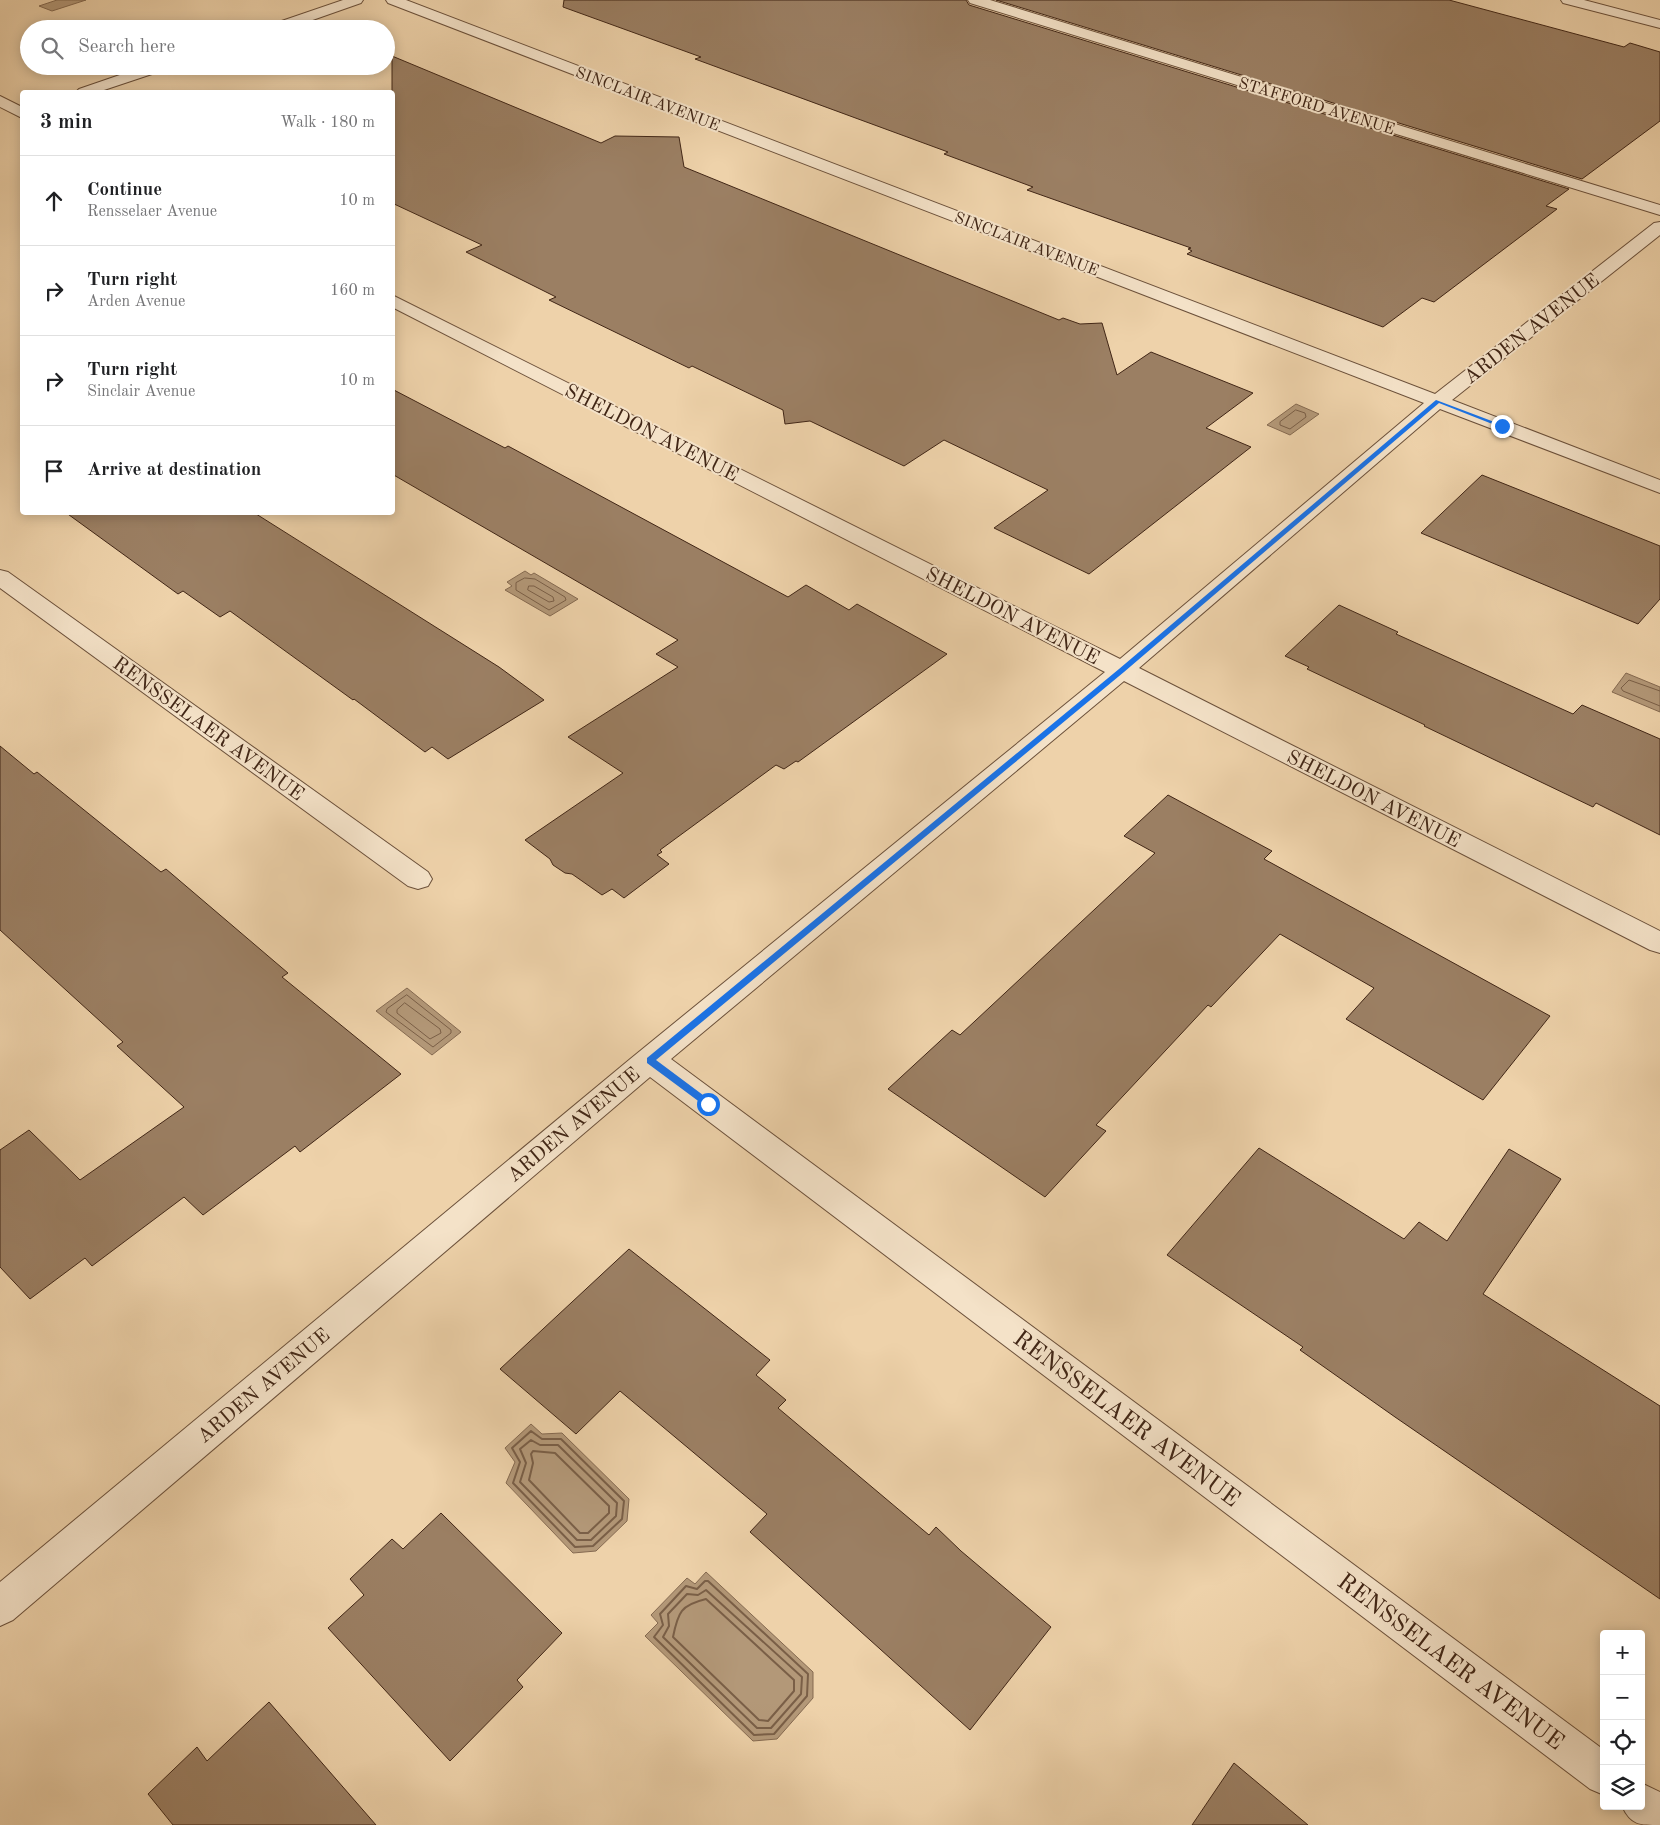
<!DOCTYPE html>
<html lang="en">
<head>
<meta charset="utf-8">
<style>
	body { margin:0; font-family:"Old Standard TT",serif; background:#f2f2f2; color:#202124 }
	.controls { position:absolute; right:15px; bottom:15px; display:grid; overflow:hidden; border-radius:5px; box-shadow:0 2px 12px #0003 }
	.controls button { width:45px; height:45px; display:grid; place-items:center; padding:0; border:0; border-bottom:1px solid #e0e0e0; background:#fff; color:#202124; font:25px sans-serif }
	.stop { position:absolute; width:15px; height:15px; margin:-11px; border:4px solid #1a73e8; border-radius:50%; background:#fff }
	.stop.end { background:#1a73e8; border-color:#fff; box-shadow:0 1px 5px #0008 }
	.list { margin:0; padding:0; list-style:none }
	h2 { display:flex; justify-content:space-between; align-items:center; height:65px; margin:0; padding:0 20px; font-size:21px }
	h2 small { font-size:16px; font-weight:400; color:#757577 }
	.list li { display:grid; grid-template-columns:32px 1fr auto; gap:15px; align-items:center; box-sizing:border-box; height:90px; padding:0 20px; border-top:1px solid #e0e0e0 }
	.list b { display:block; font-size:19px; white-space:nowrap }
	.list p { margin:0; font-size:16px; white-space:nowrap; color:#757577 }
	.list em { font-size:16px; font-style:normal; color:#757577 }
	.icon { flex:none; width:28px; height:28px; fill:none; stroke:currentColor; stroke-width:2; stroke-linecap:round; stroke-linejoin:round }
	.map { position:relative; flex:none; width:1660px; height:1825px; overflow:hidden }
	.search { position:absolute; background:#fff; box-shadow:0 2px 12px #0003; left:20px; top:20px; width:375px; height:55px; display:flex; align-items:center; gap:12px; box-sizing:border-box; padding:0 18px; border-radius:28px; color:#757577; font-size:19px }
	.panel { position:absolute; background:#fff; box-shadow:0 2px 12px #0003; left:20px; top:90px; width:375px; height:425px; border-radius:5px }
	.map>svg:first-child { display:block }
</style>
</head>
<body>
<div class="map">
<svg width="1660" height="1825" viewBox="0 0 1660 1825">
	<rect width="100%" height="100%" fill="#eed2aa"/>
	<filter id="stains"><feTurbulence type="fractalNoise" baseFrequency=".004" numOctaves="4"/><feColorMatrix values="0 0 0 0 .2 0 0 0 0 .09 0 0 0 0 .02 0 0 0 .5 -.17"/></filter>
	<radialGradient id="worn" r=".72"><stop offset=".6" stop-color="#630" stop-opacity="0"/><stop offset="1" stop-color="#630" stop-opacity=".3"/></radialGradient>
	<path fill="#b39878" stroke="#856a51" d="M 57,0 L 86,0 L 52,11 L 39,6 Z
		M 1296,404 L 1319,414 L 1290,435 L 1267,425 Z
		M 525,571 L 531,575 L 534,573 L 578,599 L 550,616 L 505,590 L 512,586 L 507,582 Z
		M 1626,673 L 1660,687 L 1660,712 L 1612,692 Z
		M 407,988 L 461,1032 L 432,1055 L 376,1011 Z
		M 531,1424 L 542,1434 L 562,1433 L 629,1499 L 627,1521 L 596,1551 L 573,1553 L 506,1483 L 515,1462 L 505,1448 Z
		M 706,1572 L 813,1672 L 813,1698 L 777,1739 L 753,1741 L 645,1636 L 658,1623 L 651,1615 L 687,1578 L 695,1584 Z"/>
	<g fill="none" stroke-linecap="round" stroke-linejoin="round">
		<path stroke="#7a5f47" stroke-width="1" d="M 1296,410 L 1305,413 L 1306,417 L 1290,429 L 1280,425 L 1280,422 Z
			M 525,578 L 535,579 L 565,597 L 566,600 L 549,610 L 516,590 L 516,583 Z
			M 529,586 L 534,586 L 553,597 L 554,601 L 549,602 L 528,590 Z
			M 1660,691 L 1629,680 L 1621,688 L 1623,691 L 1660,706
			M 407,995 L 451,1030 L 451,1033 L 433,1047 L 386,1012 L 387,1009 Z
			M 405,1003 L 440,1029 L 441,1033 L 430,1039 L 397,1013 L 397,1010 Z"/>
		<path stroke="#7a5f47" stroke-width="2" d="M 531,1431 L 542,1439 L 561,1439 L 624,1501 L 622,1519 L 593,1546 L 575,1547 L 513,1483 L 520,1462 L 512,1448 Z
			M 531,1440 L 540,1445 L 558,1445 L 617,1503 L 616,1516 L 591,1540 L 577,1540 L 520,1482 L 526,1463 L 520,1449 Z
			M 533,1451 L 555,1453 L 609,1506 L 609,1513 L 588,1533 L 580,1533 L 529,1480 L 533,1463 L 531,1454 Z
			M 705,1581 L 708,1581 L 808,1674 L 807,1696 L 774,1734 L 754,1735 L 654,1637 L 663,1625 L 660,1614 L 686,1586 L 697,1589 Z
			M 706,1590 L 802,1677 L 801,1694 L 771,1728 L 757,1728 L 663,1637 L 669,1626 L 668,1614 L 687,1594 L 698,1595 Z
			M 706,1599 L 794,1680 L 794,1691 L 768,1721 L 759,1720 L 673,1637 C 678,1612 681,1605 706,1599 Z"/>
	</g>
	<path fill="#9b7f63" stroke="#412616" d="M 564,0 L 966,0 L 969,5 L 1569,189 L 1546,206 L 1557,209 L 1434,302 L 1422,298 L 1383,327 L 1187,254 L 1192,251 L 1188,249 L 1191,248 L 1027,190 L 1033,187 L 944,154 L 948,152 L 695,59 L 701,57 L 563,7 Z
		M 996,0 L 1449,0 L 1624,47 L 1630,43 L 1660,52 L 1660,121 L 1582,179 Z
		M 392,56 L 601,143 L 615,136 L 679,137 L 684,167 L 1059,320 L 1063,318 L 1080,324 L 1102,323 L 1117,375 L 1151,352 L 1253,393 L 1206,428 L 1251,447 L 1089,574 L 994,528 L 1048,490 L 944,440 L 904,466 L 810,421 L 785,424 L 783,410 L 692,366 L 689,368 L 549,300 L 556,297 L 466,252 L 482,245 L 392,203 Z
		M 392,389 L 505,448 L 508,446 L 788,597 L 806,585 L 849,610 L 857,604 L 947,654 L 798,762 L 796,761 L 784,769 L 776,765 L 660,850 L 662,852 L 657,855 L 669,864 L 624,898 L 612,889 L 602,895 L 572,874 L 565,873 L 553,865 L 550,859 L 525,840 L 623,773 L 568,737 L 678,667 L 656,654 L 678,640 L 392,474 Z
		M 1482,475 L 1660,546 L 1660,599 L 1638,624 L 1421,533 Z
		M 65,512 L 253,512 L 499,667 L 544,700 L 448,759 L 432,747 L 425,752 L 354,699 L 353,700 L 230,611 L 220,617 L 183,591 L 178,594 Z
		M 1339,605 L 1398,632 L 1396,634 L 1573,714 L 1582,705 L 1660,739 L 1660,835 L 1596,803 L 1593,807 L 1424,726 L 1425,725 L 1307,669 L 1309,667 L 1285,656 Z
		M 0,746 L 34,774 L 37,772 L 161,872 L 166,869 L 288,973 L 282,977 L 401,1074 L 300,1152 L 295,1146 L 203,1215 L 184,1197 L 92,1266 L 85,1258 L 30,1299 L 0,1267 L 0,1150 L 29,1130 L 80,1180 L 184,1107 L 117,1046 L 123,1042 L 0,930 Z
		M 1168,795 L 1272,851 L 1264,859 L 1550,1016 L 1483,1100 L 1346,1019 L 1374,988 L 1280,934 L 1211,1007 L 1208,1005 L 1096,1125 L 1106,1131 L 1045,1197 L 888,1089 L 952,1030 L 960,1035 L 1155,853 L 1124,836 Z
		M 1259,1148 L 1404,1239 L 1419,1222 L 1447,1241 L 1509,1149 L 1561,1179 L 1483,1294 L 1660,1406 L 1660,1599 L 1395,1417 L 1300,1350 L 1303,1347 L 1167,1255 Z
		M 629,1249 L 770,1360 L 756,1375 L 786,1400 L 778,1408 L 929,1535 L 936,1527 L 961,1551 L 1051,1627 L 970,1730 L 750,1532 L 767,1514 L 620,1391 L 576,1434 L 500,1369 Z
		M 441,1513 L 562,1633 L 517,1680 L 523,1687 L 450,1761 L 328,1628 L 364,1595 L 350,1579 L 392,1539 L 403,1549 Z
		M 269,1702 L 376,1825 L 173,1825 L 148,1794 L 197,1747 L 207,1761 Z
		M 1234,1763 L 1308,1825 L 1192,1825 Z"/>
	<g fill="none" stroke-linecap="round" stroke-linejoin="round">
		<g stroke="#6c513b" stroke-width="2">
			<path id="minor" d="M 343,0 L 363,0 L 361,3 L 287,29 L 265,29 L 267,26 Z
				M 386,0 L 406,0 L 1435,394 L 1654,223 L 1660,222 L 1660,235 L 1452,400 L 1660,480 L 1660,493 L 1440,409 L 1139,668 L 1660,931 L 1660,953 L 1650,950 L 1124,681 L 671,1059 L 1604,1750 L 1604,1795 L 1590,1789 L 650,1077 L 13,1620 L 0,1626 L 0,1582 L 629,1060 L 1105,672 L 392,307 L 392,295 L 1120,659 L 1424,403 L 388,3 Z
				M 968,0 L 990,0 L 1660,205 L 1660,215 L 970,3 Z
				M 1561,0 L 1584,0 L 1660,20 L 1660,28 L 1563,3 Z
				M 146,66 L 169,66 L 167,69 L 98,92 L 76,92 L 79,89 Z
				M 0,96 L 22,107 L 22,118 L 0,107 Z
				M 0,570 L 8,572 L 428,872 L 432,879 L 428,886 L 418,889 L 408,886 L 0,588 Z
				M 1641,1783 L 1660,1792 L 1660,1825 C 1639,1825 1631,1825 1622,1806 L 1641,1806 Z"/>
		</g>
		<use href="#minor" fill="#f4e2c8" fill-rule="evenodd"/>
	</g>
	<path fill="#1a73e8" d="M 1436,400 L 1505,426 L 1500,427 L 1439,403 L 1124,672 L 656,1060 L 711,1101 L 711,1106 L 705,1106 L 647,1063 L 647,1058 L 1119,669 Z"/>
	<g text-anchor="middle" stroke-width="4" stroke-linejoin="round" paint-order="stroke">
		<g font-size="16" fill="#412616" stroke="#f4e2c8">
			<text transform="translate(648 98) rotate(21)" y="6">SINCLAIR AVENUE</text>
			<text transform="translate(1317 105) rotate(17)" y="6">STAFFORD AVENUE</text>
			<text transform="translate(1027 243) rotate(21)" y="6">SINCLAIR AVENUE</text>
		</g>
		<g font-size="20" fill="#412616" stroke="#f4e2c8">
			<text transform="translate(1531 328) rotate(-38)" y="7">ARDEN AVENUE</text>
			<text transform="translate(652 432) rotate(27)" y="7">SHELDON AVENUE</text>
			<text transform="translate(1013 615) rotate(27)" y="7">SHELDON AVENUE</text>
			<text transform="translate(209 728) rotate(36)" y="7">RENSSELAER AVENUE</text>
			<text transform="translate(1374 798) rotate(27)" y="7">SHELDON AVENUE</text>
			<text transform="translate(573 1124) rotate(-40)" y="7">ARDEN AVENUE</text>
			<text transform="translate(263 1385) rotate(-40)" y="7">ARDEN AVENUE</text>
		</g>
		<g font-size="24" fill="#412616" stroke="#f4e2c8">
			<text transform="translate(1127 1418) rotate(37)" y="8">RENSSELAER AVENUE</text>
			<text transform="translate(1451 1661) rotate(37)" y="8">RENSSELAER AVENUE</text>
		</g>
	</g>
	<rect width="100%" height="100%" filter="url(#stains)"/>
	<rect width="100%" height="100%" fill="url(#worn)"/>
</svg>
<div class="controls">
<button>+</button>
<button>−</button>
<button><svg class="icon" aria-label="locate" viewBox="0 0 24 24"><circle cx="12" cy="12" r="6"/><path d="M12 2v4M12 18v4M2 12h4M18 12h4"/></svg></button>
<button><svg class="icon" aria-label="layers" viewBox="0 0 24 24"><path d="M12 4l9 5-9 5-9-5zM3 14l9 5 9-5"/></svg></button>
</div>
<div class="stop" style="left:708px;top:1104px"></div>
<div class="stop end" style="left:1502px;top:426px"></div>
<div class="search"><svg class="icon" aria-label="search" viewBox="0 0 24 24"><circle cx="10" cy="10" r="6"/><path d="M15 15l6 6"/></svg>Search here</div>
<section class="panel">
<h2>3 min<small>Walk · 180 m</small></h2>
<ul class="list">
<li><svg class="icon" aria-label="ahead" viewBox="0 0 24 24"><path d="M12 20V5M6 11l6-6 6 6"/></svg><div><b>Continue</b><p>Rensselaer Avenue</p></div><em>10 m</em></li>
<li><svg class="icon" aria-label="right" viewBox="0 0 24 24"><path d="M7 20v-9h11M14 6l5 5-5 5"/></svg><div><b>Turn right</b><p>Arden Avenue</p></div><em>160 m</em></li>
<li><svg class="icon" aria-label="right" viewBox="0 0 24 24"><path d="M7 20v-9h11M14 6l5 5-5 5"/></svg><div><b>Turn right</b><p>Sinclair Avenue</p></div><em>10 m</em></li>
<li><svg class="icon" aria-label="arrive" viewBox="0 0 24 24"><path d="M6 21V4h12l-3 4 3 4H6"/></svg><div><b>Arrive at destination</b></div></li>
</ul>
</section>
</div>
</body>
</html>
